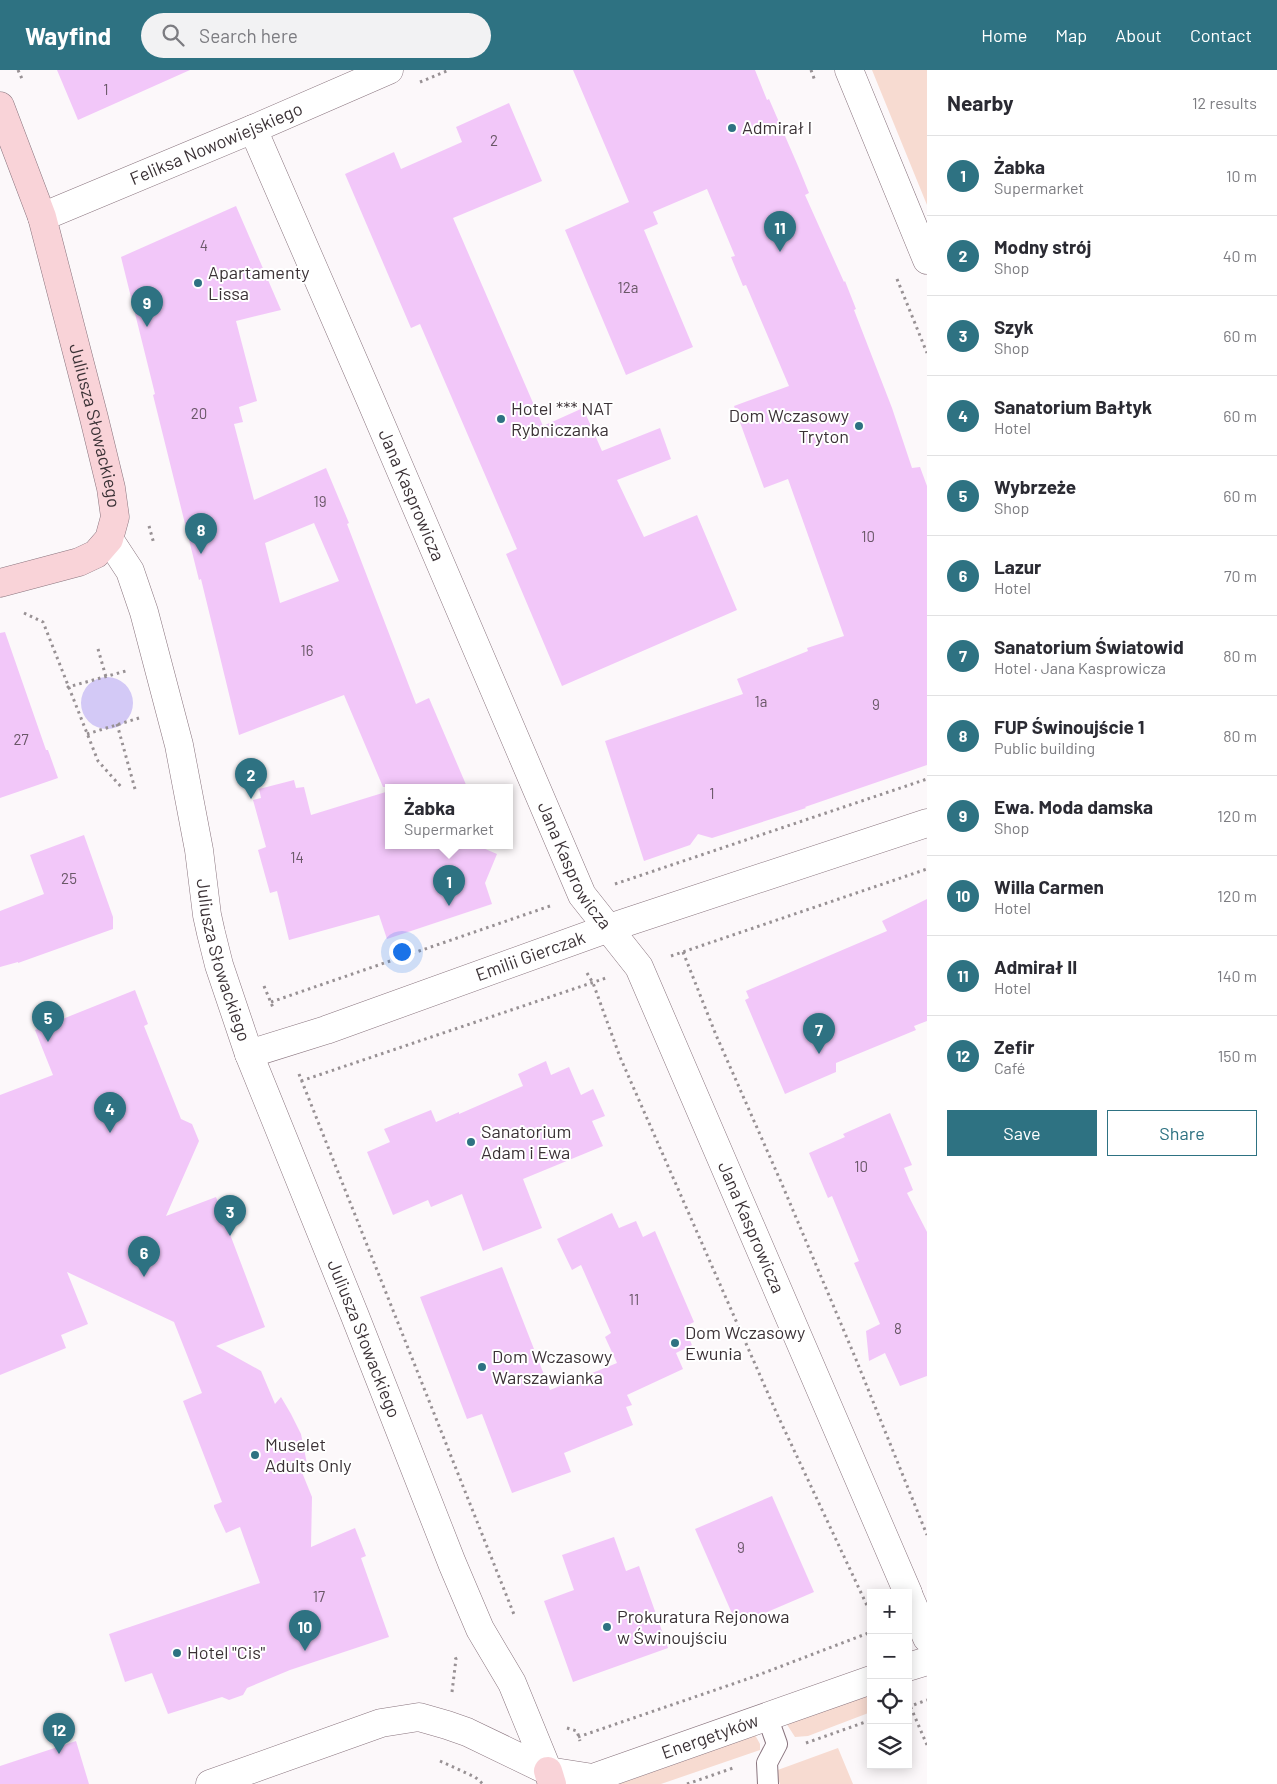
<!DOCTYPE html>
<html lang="en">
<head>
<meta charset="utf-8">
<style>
	body { margin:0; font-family:Barlow,sans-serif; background:#f2f2f3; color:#2b2b33 }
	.controls { position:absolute; right:15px; bottom:15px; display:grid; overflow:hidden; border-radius:0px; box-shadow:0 2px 12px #0003 }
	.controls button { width:45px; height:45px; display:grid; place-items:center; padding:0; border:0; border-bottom:1px solid #e1e1e2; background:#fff; color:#2b2b33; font:25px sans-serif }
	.you { position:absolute; left:401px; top:881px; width:18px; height:18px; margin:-12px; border:4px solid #fff; border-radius:50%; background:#1a73e8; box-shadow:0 0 0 8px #1a73e833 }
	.badge { display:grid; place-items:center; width:32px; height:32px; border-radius:50%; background:#2e7282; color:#fff; font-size:16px; font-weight:700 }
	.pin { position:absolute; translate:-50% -41px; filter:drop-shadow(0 1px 2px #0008) }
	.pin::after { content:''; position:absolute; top:26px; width:18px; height:15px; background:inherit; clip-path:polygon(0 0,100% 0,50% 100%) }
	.popup { position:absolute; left:385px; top:714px; width:128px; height:65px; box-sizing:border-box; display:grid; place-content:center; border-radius:0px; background:#fff; filter:drop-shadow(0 1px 4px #0005); font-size:16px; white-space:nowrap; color:#7c7c81 }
	.popup b { font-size:19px; color:#2b2b33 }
	.popup::after { content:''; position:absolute; left:50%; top:100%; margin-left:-10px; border:10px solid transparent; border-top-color:#fff }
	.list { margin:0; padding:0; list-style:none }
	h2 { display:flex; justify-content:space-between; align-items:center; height:65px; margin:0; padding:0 20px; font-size:21px }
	h2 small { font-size:16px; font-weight:400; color:#7c7c81 }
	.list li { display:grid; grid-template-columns:32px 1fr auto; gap:15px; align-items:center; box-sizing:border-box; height:80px; padding:0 20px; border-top:1px solid #e1e1e2 }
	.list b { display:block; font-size:19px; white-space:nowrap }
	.list p { margin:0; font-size:16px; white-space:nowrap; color:#7c7c81 }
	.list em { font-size:16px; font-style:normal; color:#7c7c81 }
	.actions { display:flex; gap:10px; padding:15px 20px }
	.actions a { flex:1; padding:11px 0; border:1px solid #2e7282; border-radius:0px; text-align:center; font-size:18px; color:#2e7282 }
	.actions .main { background:#2e7282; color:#fff }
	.icon { flex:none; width:28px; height:28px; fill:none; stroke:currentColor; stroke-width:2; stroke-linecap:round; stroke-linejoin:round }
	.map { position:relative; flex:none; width:927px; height:1714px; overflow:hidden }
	header { display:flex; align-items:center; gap:30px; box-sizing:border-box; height:70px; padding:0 25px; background:#2e7282; color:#fff }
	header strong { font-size:24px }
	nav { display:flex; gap:28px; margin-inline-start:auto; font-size:18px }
	.search { width:350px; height:45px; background:#f2f2f3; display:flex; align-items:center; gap:12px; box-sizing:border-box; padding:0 18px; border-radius:28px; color:#7c7c81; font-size:19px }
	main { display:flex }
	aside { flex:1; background:#fff }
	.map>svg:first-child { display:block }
</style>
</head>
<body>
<header>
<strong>Wayfind</strong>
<div class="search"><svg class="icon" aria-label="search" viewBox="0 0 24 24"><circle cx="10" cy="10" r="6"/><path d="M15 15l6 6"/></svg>Search here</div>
<nav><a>Home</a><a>Map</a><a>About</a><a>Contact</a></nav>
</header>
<main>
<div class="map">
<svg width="927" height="1714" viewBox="0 0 927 1714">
	<rect width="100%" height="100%" fill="#fcf8fa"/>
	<path fill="#f7dbd1" d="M 872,0 L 927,0 L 927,135 Z
		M 871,1625 L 871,1642 L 808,1666 L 795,1667 L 786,1653 Z
		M 755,1665 L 760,1674 L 760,1680 L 661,1714 L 619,1714 Z
		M 838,1678 L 853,1714 L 780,1714 L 775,1701 Z"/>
	<path fill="#d3c9f6" d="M81 633a26 26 0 1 1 52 0a26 26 0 1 1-52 0Z"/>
	<path fill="#f2c7f9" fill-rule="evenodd" d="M 57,0 L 190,0 L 78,50 Z
		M 573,0 L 755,0 L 767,30 L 769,29 L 798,96 L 809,123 L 805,125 L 844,212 L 845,211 L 856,239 L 854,240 L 892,338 L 912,398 L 920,397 L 927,416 L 927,695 L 805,737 L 806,738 L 712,768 L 698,764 L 690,775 L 644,791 L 605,671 L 743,624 L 737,609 L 808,581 L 807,578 L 844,566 L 788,409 L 764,418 L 734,336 L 789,316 L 746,215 L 743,216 L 731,187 L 735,186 L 707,119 L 653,142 L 658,154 L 644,160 L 693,277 L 626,305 L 565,160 L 629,132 Z
		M 509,33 L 542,111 L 453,148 L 543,356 L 583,338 L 602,381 L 660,358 L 671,389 L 617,410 L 644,467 L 697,445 L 737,540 L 562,616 L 506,484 L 517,479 L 420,254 L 411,258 L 345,104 L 394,82 L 401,99 L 462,72 L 456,57 Z
		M 236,136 L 281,240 L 236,251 L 257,331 L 239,337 L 243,352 L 234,354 L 254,430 L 326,398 L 349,453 L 347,454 L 416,634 L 429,628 L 467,717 L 383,717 L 344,625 L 239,665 L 201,509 L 199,510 L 153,325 L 155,324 L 121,187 ZM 314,453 L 339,511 L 280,533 L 265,473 Z
		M 5,562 L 46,680 L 48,680 L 58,708 L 0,728 L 0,563 Z
		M 294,710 L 296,718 L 304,717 L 311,745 L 389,721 L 389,775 L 476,775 L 497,784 L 485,813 L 492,834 L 387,869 L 379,845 L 289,870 L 277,821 L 270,823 L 258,780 L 266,777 L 253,730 L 261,728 L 259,719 Z
		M 84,765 L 113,847 L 113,859 L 18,893 L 18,892 L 0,897 L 0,841 L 44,824 L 30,785 Z
		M 927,829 L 927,951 L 914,956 L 916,960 L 836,993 L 836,1002 L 785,1024 L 745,930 L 749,928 L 746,921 L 887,861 L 882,851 Z
		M 135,920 L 148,954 L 144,956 L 181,1049 L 192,1054 L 199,1071 L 166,1146 L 216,1127 L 265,1257 L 216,1276 L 261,1301 L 275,1334 L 281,1327 L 291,1344 L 301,1364 L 307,1394 L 299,1395 L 312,1427 L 311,1477 L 355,1458 L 366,1486 L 361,1488 L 389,1567 L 290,1600 L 247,1618 L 243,1625 L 229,1630 L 222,1627 L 168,1644 L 152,1603 L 125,1612 L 109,1564 L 260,1513 L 240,1457 L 226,1463 L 214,1437 L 214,1435 L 222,1432 L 183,1331 L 202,1323 L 174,1252 L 67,1202 L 88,1254 L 61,1265 L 66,1278 L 0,1305 L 0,1025 L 53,1005 L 35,960 Z
		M 546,991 L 551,1005 L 569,997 L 581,1025 L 593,1019 L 605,1046 L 592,1051 L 603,1076 L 523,1109 L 542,1158 L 483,1181 L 462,1124 L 431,1137 L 428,1130 L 393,1145 L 367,1082 L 390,1072 L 384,1059 L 431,1040 L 436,1052 L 459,1042 L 459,1044 L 523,1016 L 518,1004 Z
		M 890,1043 L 912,1095 L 904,1098 L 913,1120 L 907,1123 L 927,1162 L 927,1306 L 900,1316 L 885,1283 L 869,1291 L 866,1261 L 880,1254 L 854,1193 L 859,1191 L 832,1126 L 828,1128 L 809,1083 L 845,1067 L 843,1064 Z
		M 612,1143 L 619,1158 L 636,1151 L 643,1167 L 655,1161 L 694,1252 L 684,1257 L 692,1275 L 676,1283 L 683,1299 L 627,1325 L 632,1335 L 626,1337 L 633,1355 L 564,1383 L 571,1402 L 512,1423 L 482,1344 L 467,1349 L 420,1227 L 502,1197 L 550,1320 L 617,1293 L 605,1267 L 611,1263 L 581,1195 L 572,1200 L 557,1169 Z
		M 772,1426 L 814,1522 L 737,1555 L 695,1459 Z
		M 614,1467 L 626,1501 L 639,1496 L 668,1578 L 573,1612 L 544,1531 L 574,1520 L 562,1485 Z
		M 76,1671 L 89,1714 L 0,1714 L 0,1696 Z"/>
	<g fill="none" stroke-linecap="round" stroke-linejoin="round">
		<g stroke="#89747e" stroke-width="22">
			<path id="lane" d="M 767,1646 L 777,1674 L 767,1693 L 768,1714"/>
		</g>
		<g stroke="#89747e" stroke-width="29">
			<g id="street">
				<path d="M 849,0 L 927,190"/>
				<path id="s1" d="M 253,59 L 371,331 L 582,825 L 639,897 L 908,1523"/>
				<path id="s2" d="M 42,147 L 253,59 L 389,0"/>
				<path id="s3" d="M 109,469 L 130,501 L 144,542 L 179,675 L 199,780 L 207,845 L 211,863 L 219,895 L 249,984 L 355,1246 L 452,1493 L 480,1559 L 512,1613 L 548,1701"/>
				<path id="s4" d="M 249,984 L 326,960 L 609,858 L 927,753"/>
				<path d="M 908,1524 L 927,1568"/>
				<path d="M 908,1597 L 927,1591"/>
				<path id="s5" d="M 210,1714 L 381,1653 L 419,1647 L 447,1655 L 467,1662 L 548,1701 L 593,1708 L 871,1610"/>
			</g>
		</g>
		<g stroke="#89747e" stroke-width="29">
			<g id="secondary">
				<path id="s6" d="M 0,36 L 42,147 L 94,348 L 111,418 L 115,447 L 109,469 L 96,484 L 79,492 L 0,513"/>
				<path d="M 548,1701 L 552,1714"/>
			</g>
		</g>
		<path stroke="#989194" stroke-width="3" stroke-dasharray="2.5 4" stroke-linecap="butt" d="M 18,0 L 23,11
			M 811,0 L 815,11
			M 420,12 L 449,0
			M 897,209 L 927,283
			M 149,456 L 154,474
			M 24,543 L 43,552 L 98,691 L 123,719
			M 98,579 L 106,607
			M 69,618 L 68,617 L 126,601
			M 117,654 L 135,719
			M 87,664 L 139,648
			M 615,814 L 927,709
			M 683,882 L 716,965 L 781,1112 L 855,1287 L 927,1465
			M 671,886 L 927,799
			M 587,903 L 593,913 L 620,987 L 777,1344 L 871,1544
			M 264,916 L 274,940
			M 271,932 L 550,836
			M 299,1004 L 515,1547
			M 301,1011 L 606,908
			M 452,1622 L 456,1589 L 455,1587
			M 908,1631 L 927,1675
			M 908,1637 L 927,1630
			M 567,1658 L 577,1661 L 580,1671
			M 578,1667 L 753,1607 L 871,1562
			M 806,1673 L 871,1650
			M 440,1691 L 475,1707 L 483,1714
			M 687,1714 L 736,1697"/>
		<use href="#lane" stroke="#fff" stroke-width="20"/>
		<use href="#street" stroke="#fff" stroke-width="28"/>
		<use href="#secondary" stroke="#f9d3d8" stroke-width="28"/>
	</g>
	<g fill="#2e7282" stroke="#fff" stroke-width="2">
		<circle cx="732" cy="58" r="5"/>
		<circle cx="198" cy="213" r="5"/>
		<circle cx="501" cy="349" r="5"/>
		<circle cx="859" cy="356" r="5"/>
		<circle cx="471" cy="1072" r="5"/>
		<circle cx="675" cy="1273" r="5"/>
		<circle cx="482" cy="1297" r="5"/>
		<circle cx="255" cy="1385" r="5"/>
		<circle cx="607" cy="1557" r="5"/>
		<circle cx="177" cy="1583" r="5"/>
	</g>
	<g text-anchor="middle" stroke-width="4" stroke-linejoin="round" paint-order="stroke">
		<g font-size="15" fill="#695767">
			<text x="106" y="25">1</text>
			<text x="494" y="76">2</text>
			<text x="204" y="181">4</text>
			<text x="628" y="223">12a</text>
			<text x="199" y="349">20</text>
			<text x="320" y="437">19</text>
			<text x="868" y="472">10</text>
			<text x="307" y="586">16</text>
			<text x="761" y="637">1a</text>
			<text x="876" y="640">9</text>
			<text x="21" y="675">27</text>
			<text x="712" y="729">1</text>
			<text x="297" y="793">14</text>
			<text x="69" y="814">25</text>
			<text x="861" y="1102">10</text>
			<text x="634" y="1235">11</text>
			<text x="898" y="1264">8</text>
			<text x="741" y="1483">9</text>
			<text x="319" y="1532">17</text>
		</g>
		<g font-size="18" fill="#3b3236" stroke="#fff" text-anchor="start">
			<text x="742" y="64">Admirał I</text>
			<text x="208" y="209">Apartamenty<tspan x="208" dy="21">Lissa</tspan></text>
			<text x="511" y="345">Hotel *** NAT<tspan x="511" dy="21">Rybniczanka</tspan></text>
			<text x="849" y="352" text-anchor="end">Dom Wczasowy<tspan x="849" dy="21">Tryton</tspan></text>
			<text x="481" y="1068">Sanatorium<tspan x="481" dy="21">Adam i Ewa</tspan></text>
			<text x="685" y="1269">Dom Wczasowy<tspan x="685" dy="21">Ewunia</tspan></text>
			<text x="492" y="1293">Dom Wczasowy<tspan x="492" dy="21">Warszawianka</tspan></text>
			<text x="265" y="1381">Muselet<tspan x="265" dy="21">Adults Only</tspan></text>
			<text x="617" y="1553">Prokuratura Rejonowa<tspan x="617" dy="21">w Świnoujściu</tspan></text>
			<text x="187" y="1589">Hotel "Cis"</text>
		</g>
		<g font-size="18" fill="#3b3236" stroke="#fff">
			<text dy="6" stroke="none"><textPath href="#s2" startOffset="189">Feliksa Nowowiejskiego</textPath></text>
			<text dy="6" stroke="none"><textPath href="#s6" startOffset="334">Juliusza Słowackiego</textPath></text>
			<text dy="6" stroke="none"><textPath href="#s1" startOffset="399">Jana Kasprowicza</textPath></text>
			<text dy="6" stroke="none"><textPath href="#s1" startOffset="804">Jana Kasprowicza</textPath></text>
			<text dy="6" stroke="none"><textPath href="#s4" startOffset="298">Emilii Gierczak</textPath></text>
			<text dy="6" stroke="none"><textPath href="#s3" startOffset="439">Juliusza Słowackiego</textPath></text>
			<text dy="6" stroke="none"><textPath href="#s1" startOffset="1209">Jana Kasprowicza</textPath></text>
			<text dy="6" stroke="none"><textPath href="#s3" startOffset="844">Juliusza Słowackiego</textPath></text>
			<text dy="6" stroke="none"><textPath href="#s5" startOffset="530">Energetyków</textPath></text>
		</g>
	</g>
</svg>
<div class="controls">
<button>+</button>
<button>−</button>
<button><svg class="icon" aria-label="locate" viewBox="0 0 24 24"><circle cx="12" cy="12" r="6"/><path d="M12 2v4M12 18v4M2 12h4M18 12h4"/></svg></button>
<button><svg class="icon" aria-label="layers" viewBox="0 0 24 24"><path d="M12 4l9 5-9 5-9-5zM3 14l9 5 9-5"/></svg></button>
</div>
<div class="you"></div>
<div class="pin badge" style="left:449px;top:836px">1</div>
<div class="popup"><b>Żabka</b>Supermarket</div>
<div class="pin badge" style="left:251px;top:729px">2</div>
<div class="pin badge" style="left:230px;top:1166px">3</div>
<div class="pin badge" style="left:110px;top:1063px">4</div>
<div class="pin badge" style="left:48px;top:972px">5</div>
<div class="pin badge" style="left:144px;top:1207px">6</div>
<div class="pin badge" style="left:819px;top:984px">7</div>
<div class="pin badge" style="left:201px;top:484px">8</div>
<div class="pin badge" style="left:147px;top:257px">9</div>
<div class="pin badge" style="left:305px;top:1581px">10</div>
<div class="pin badge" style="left:780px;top:182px">11</div>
<div class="pin badge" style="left:59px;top:1684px">12</div>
</div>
<aside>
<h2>Nearby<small>12 results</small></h2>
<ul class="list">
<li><span class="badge">1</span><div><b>Żabka</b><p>Supermarket</p></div><em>10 m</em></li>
<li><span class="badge">2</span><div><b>Modny strój</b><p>Shop</p></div><em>40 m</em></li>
<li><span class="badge">3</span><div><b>Szyk</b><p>Shop</p></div><em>60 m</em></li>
<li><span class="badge">4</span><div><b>Sanatorium Bałtyk</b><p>Hotel</p></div><em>60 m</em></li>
<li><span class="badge">5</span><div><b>Wybrzeże</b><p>Shop</p></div><em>60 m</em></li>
<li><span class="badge">6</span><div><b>Lazur</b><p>Hotel</p></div><em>70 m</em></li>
<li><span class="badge">7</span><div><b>Sanatorium Światowid</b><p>Hotel · Jana Kasprowicza</p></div><em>80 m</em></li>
<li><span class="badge">8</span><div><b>FUP Świnoujście 1</b><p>Public building</p></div><em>80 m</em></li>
<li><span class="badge">9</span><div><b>Ewa. Moda damska</b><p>Shop</p></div><em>120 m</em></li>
<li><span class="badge">10</span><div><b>Willa Carmen</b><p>Hotel</p></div><em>120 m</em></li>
<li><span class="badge">11</span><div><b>Admirał II</b><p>Hotel</p></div><em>140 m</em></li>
<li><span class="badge">12</span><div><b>Zefir</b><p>Café</p></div><em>150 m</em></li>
</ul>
<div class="actions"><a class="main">Save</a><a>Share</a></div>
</aside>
</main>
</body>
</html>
